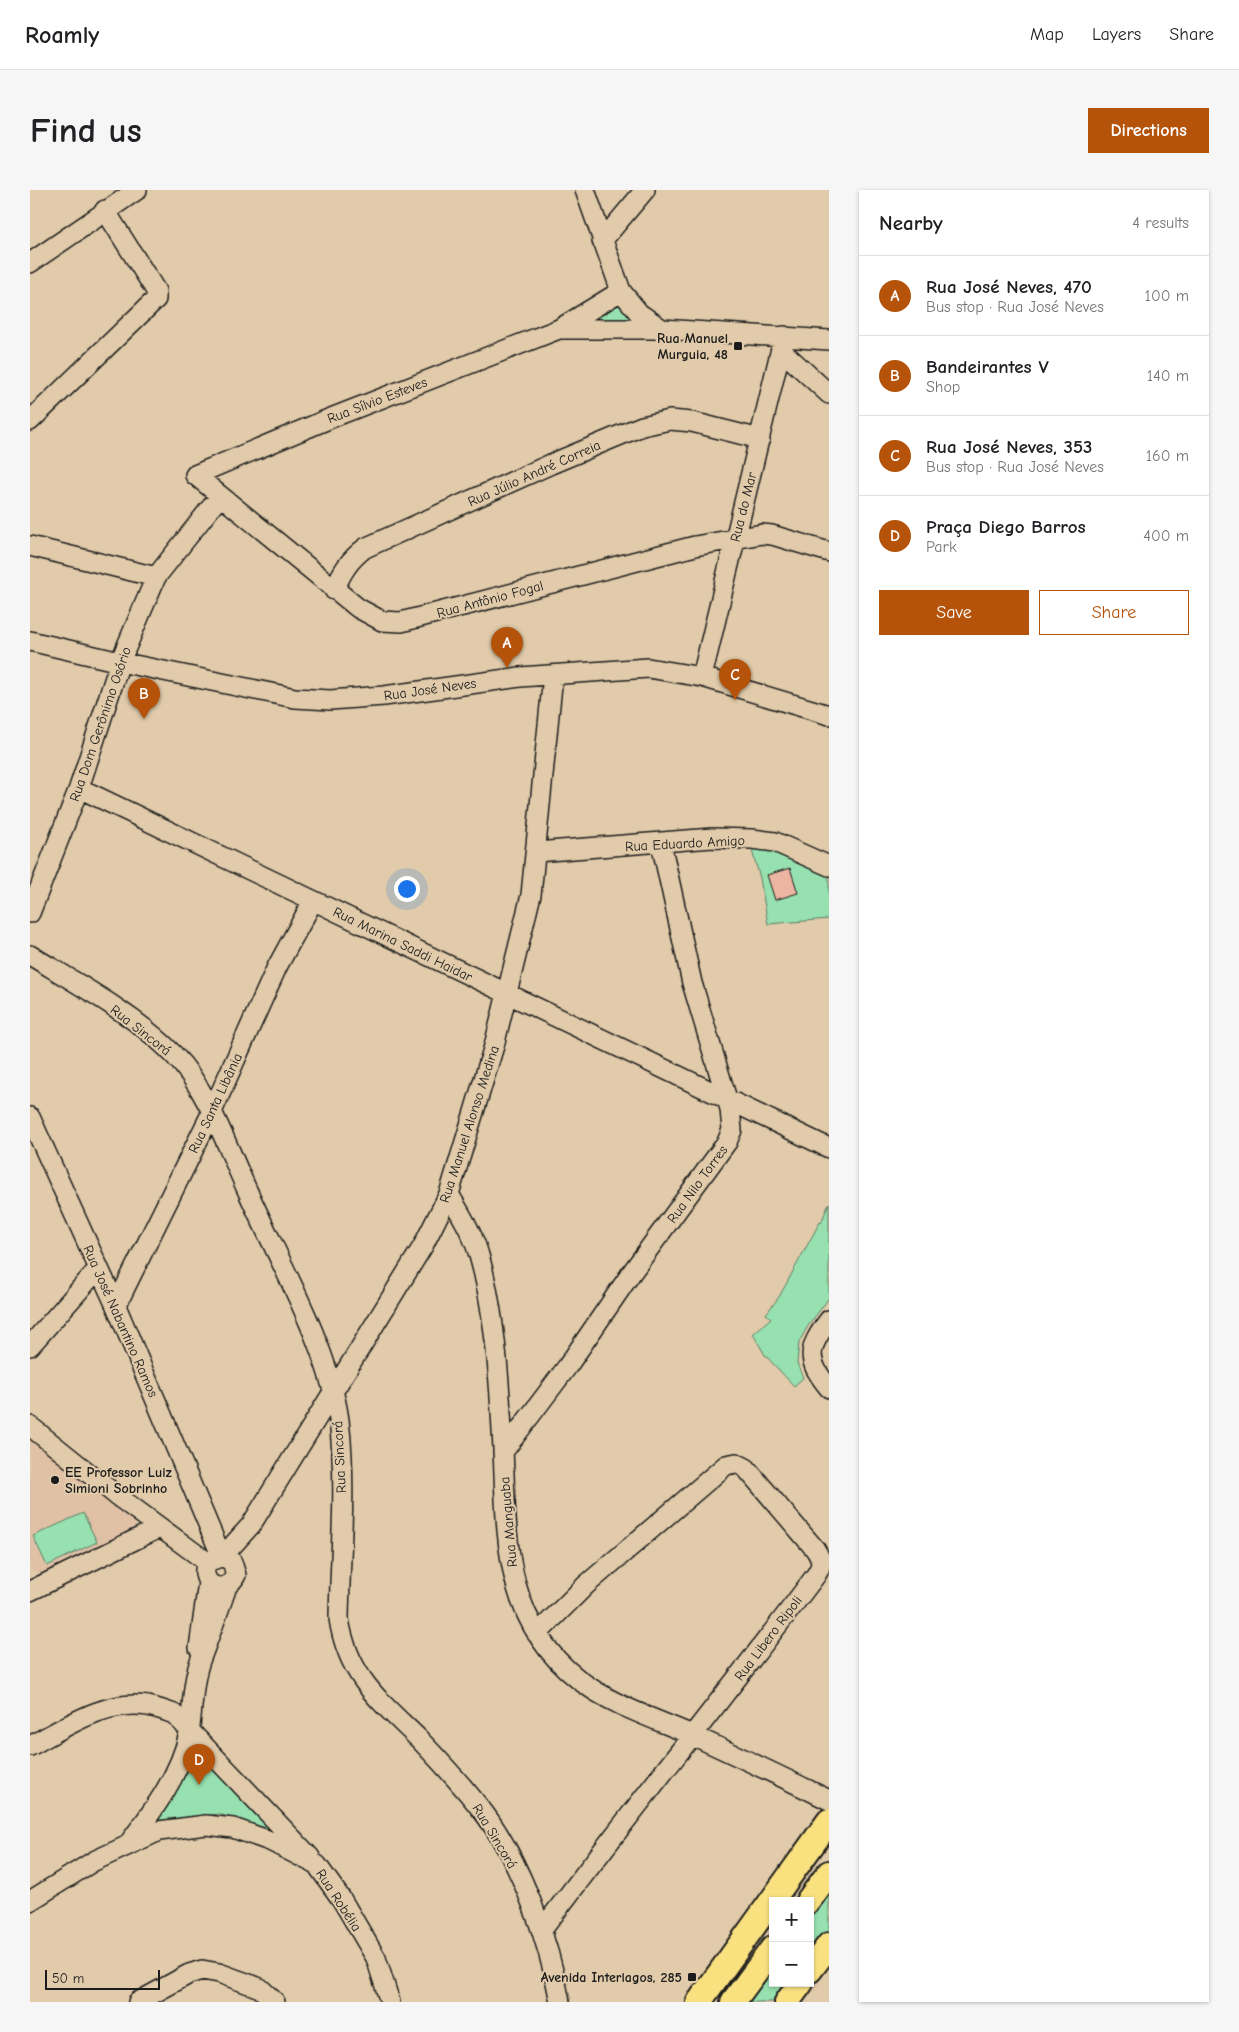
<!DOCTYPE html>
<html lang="en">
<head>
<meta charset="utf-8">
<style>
	body { margin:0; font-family:"Comic Neue",sans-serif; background:#f6f6f6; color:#202124 }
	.controls { position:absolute; right:15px; bottom:15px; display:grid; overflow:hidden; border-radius:0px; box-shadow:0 1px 4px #0004 }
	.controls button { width:45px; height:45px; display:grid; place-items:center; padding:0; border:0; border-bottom:1px solid #e0e0e0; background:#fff; color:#202124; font:25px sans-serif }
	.scale { position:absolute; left:15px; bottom:12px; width:115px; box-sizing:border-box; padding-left:5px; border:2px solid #1c1c1c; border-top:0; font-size:14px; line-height:18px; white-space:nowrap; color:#1c1c1c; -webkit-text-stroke:4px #e1cbaa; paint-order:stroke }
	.you { position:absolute; left:376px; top:698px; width:18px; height:18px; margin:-12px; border:4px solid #fff; border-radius:50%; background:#1a73e8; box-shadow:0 0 0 8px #1a73e833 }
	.badge { display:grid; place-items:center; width:32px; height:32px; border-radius:50%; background:#b45309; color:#fff; font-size:16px; font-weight:700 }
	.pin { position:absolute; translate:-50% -41px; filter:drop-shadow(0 1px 2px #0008) }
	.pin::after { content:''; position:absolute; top:26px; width:18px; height:15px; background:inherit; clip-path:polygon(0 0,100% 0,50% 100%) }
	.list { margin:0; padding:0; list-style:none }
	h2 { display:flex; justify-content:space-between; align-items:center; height:65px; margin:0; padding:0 20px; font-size:21px }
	h2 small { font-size:16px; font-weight:400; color:#757577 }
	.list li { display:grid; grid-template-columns:32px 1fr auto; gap:15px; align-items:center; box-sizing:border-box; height:80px; padding:0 20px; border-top:1px solid #e0e0e0 }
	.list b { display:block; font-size:19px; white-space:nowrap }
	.list p { margin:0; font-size:16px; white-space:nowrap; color:#757577 }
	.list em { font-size:16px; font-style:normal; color:#757577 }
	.actions { display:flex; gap:10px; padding:15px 20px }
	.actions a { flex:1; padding:11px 0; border:1px solid #b45309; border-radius:0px; text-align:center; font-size:18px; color:#b45309 }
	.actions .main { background:#b45309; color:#fff }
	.map { position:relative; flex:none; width:799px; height:1812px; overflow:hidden; border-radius:0px }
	header { display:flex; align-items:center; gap:30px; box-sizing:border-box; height:70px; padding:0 25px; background:#fff; border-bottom:1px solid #e0e0e0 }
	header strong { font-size:24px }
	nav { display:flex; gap:28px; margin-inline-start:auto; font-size:18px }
	.intro { display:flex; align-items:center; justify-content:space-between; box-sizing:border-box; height:120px; padding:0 30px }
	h1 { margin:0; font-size:35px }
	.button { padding:12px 22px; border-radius:0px; background:#b45309; color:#fff; font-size:18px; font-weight:700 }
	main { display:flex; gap:30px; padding:0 30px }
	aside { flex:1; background:#fff; border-radius:0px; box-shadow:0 1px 4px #0004 }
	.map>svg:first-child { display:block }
</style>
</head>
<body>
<header>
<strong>Roamly</strong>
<nav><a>Map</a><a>Layers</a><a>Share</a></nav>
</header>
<div class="intro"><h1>Find us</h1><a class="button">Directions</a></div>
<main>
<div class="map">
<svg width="799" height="1812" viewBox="0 0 799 1812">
	<rect width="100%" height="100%" fill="#e1cbaa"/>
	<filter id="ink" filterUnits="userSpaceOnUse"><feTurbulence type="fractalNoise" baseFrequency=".02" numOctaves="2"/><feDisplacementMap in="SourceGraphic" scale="10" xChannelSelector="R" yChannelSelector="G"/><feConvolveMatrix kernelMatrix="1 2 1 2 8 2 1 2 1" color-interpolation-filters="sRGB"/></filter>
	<g filter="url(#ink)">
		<path fill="#e0c1a5" d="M 0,1251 L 105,1330 L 106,1339 L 15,1384 L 0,1381 Z"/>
		<path fill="#97e0af" stroke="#5a7e66" d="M 588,113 L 607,132 L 552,132 Z
			M 721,657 L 741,658 L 794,680 L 799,687 L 799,729 L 738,734 L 730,688 Z
			M 799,1013 L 799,1108 L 778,1136 L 769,1152 L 767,1173 L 773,1188 L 764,1196 L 735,1165 L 723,1144 L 741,1128 L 736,1124 L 749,1107 L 790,1032 L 791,1033 Z
			M 53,1323 L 67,1352 L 17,1376 L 3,1346 Z
			M 161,1549 L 188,1585 L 246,1642 L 189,1624 L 123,1631 Z
			M 799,1702 L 799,1743 L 780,1769 L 780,1726 Z
			M 743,1774 L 743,1793 L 762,1793 L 749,1812 L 713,1812 Z"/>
		<path fill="#ecb5a2" stroke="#1c1c1c" d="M 760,678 L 768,703 L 745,710 L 737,685 Z"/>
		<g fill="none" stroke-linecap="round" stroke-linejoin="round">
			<g stroke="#1c1c1c" stroke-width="22">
				<path id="minor" d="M 555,0 L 591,101 L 609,123 L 632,139
					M 572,51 L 615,0
					M 0,73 L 107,0
					M 591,101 L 529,139 L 301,228 L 165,285 L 328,418 L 352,431 L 371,432 L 665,356 L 732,344 L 742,345 L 799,362
					M 529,139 L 632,139 L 799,150
					M 751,160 L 799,204
					M 0,231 L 126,109 L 126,101 L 75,20
					M 0,356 L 126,387
					M 304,400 C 312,382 319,370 335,358 L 521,274 L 612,236 L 640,230 L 662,232 L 730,249
					M 0,451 L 90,472 L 265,508 L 300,510 L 354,506 L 490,487 L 618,478 L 672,487 L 799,525
					M 672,487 L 754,146
					M 49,598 L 799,958
					M 506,662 L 682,648 L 722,649 L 745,652 L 799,676
					M 0,723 L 49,598 L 90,472 L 126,387 L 190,306
					M 0,765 C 46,793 107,826 144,865 C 178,900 198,959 218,1002 C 248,1069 299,1158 309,1230 C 317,1296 310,1363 309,1429 C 318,1487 350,1511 389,1549 C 412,1573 434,1597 454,1623 C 491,1672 519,1752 530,1812
					M 0,927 L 86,1116 L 191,1365
					M 419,1004 C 431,1025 444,1045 450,1069 C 466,1127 470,1199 473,1259 C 477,1346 472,1429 548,1489 C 581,1515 623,1528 662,1545 C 708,1566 754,1588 799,1610
					M 86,1116 L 181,924 L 247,777 L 283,711
					M 799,1130 C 777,1159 776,1170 799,1198
					M 0,1156 L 68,1079
					M 0,1236 L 86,1305 L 177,1372
					M 473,1262 L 537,1177 L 602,1082 L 697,952 L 702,940 L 700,919 L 662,793 L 631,653
					M 193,1366 L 202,1372 L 206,1385 C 195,1408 167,1395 177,1372 L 193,1366 L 221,1335 L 393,1056 L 419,1004 L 464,856 L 501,705 L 523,485
					M 0,1401 L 129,1338
					M 507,1444 L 556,1395 L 696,1275 L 706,1273 L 716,1278 L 785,1359 C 792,1370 793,1374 786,1385 C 696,1505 601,1621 512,1740
					M 169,1458 L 178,1392
					M 0,1556 C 36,1537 75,1509 118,1516 C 127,1518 136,1521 144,1524 L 280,1667
					M 99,1653 C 123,1621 151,1583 159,1543 C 163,1518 162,1492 171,1468 C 180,1444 189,1421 197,1396
					M 0,1711 L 64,1671 L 129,1641 L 176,1635 L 203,1638 L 240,1651 L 287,1675 L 312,1710 L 346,1768 L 360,1812
					M 108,1812 L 159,1784 L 172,1780 L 189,1783 L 230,1798 L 245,1812"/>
			</g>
			<g stroke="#1c1c1c" stroke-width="28">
				<path id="major" d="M 778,1711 L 799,1683
					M 780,1780 L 799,1755
					M 669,1812 L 799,1631
					M 703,1812 L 743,1758
					M 757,1812 L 771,1793"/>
			</g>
			<use href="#minor" stroke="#e1cbaa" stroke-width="19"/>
			<use href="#major" stroke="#fae180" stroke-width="24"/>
		</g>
	</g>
	<g fill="#1c1c1c" stroke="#e1cbaa" stroke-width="2">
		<rect x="703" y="151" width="10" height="10" rx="2.5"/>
		<circle cx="25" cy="1290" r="5"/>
		<rect x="657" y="1782" width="10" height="10" rx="2.5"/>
	</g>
	<g text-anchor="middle" stroke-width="4" stroke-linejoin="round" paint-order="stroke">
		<g font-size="14" font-weight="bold" fill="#1c1c1c" stroke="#e1cbaa" text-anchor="end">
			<text x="698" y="153">Rua Manuel<tspan x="698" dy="16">Murguia, 48</tspan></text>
			<text x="35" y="1287" text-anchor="start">EE Professor Luiz<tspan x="35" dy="16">Simioni Sobrinho</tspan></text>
			<text x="652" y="1792">Avenida Interlagos, 285</text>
		</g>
		<g font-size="14" fill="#1c1c1c" stroke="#e1cbaa">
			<text transform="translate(347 210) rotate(-21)" y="5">Rua Sílvio Esteves</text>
			<text transform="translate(504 283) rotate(-24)" y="5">Rua Júlio André Correia</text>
			<text transform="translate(713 317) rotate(-76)" y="5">Rua do Mar</text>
			<text transform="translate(460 409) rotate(-15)" y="5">Rua Antônio Fogal</text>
			<text transform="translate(400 499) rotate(-8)" y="5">Rua José Neves</text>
			<text transform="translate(70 534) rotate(-71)" y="5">Rua Dom Gerônimo Osório</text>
			<text transform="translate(655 653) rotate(-3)" y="5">Rua Eduardo Amigo</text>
			<text transform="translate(373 754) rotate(26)" y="5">Rua Marina Saddi Haidar</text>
			<text transform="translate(111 840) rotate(38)" y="5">Rua Sincorá</text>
			<text transform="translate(185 913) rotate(-65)" y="5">Rua Santa Libânia</text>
			<text transform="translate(439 934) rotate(-72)" y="5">Rua Manuel Alonso Medina</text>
			<text transform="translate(667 994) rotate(-54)" y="5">Rua Nilo Torres</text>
			<text transform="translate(91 1131) rotate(66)" y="5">Rua José Nabantino Ramos</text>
			<text transform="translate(309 1267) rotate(-93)" y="5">Rua Sincorá</text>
			<text transform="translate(478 1332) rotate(-95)" y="5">Rua Manguaba</text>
			<text transform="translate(738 1448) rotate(-53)" y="5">Rua Libero Ripoli</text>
			<text transform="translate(465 1646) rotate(59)" y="5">Rua Sincorá</text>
			<text transform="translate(309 1710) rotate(57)" y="5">Rua Robélia</text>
		</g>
	</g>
</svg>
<div class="controls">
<button>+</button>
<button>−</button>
</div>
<div class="scale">50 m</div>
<div class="you"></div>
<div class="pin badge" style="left:477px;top:478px">A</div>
<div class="pin badge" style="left:114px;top:529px">B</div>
<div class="pin badge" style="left:705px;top:510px">C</div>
<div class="pin badge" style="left:169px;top:1595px">D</div>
</div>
<aside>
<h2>Nearby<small>4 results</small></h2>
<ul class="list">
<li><span class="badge">A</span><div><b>Rua José Neves, 470</b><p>Bus stop · Rua José Neves</p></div><em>100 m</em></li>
<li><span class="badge">B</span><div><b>Bandeirantes V</b><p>Shop</p></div><em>140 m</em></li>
<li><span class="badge">C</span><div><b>Rua José Neves, 353</b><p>Bus stop · Rua José Neves</p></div><em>160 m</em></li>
<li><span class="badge">D</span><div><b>Praça Diego Barros</b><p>Park</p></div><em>400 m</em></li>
</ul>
<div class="actions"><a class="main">Save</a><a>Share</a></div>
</aside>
</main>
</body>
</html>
